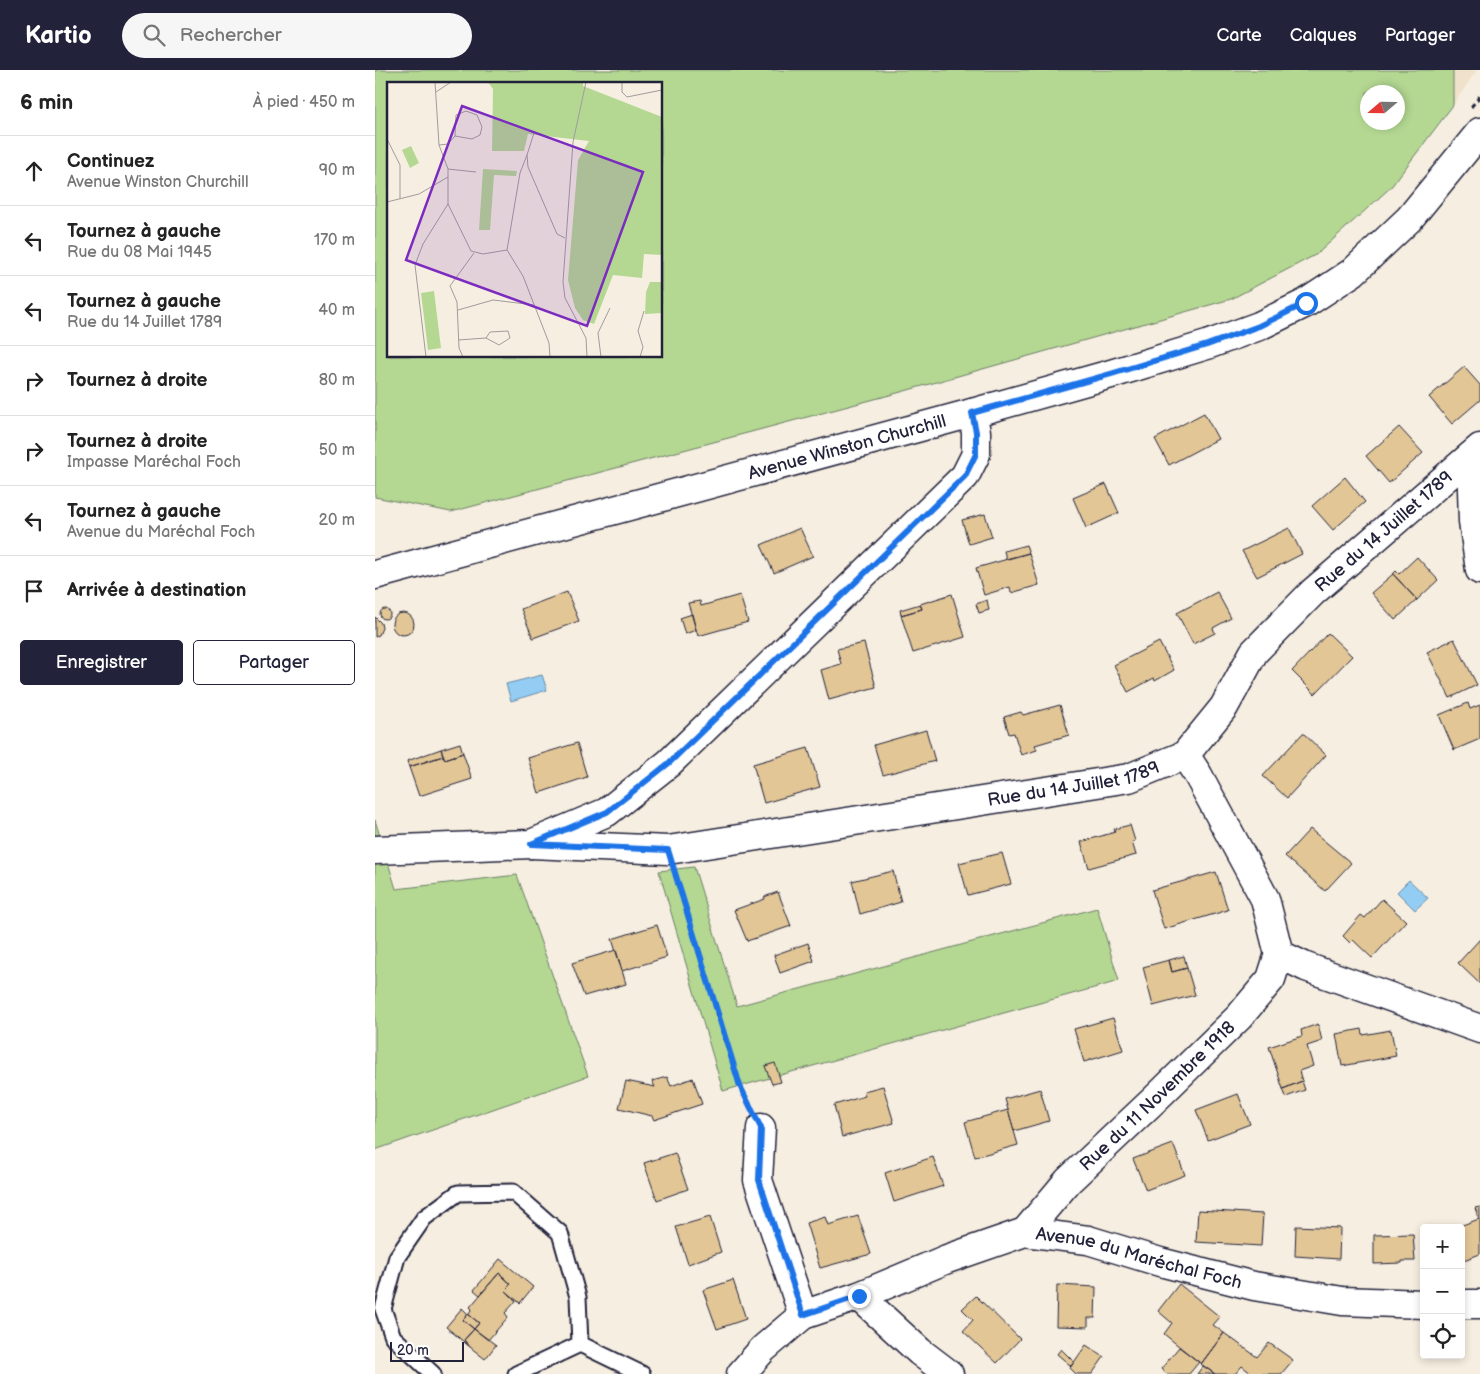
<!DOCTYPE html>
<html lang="fr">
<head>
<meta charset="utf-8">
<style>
	body { margin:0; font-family:"Balsamiq Sans",sans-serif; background:#f6f6f6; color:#222 }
	.controls { position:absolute; right:15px; bottom:15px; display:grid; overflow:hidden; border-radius:5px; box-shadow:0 2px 8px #0003 }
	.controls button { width:45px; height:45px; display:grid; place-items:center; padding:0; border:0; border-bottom:1px solid #e0e0e0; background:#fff; color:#222; font:25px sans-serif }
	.compass { position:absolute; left:985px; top:15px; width:45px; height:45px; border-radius:50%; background:#fff; box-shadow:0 2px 8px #0003; rotate:250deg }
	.scale { position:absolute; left:15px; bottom:12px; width:74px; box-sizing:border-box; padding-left:5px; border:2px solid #22223b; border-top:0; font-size:14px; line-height:18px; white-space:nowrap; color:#22223b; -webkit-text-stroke:4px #fff; paint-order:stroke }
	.stop { position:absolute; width:15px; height:15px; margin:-11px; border:4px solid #1a73e8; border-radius:50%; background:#fff }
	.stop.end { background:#1a73e8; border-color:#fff; box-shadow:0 1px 5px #0008 }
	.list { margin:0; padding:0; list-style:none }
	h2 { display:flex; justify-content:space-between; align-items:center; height:65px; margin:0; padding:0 20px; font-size:21px }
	h2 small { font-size:16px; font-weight:400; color:#767676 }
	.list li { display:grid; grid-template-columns:32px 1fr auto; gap:15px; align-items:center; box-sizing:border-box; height:70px; padding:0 20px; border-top:1px solid #e0e0e0 }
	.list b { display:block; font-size:19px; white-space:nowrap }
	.list p { margin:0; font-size:16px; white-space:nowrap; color:#767676 }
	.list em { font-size:16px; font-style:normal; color:#767676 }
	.actions { display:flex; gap:10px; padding:15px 20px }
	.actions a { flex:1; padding:11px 0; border:1px solid #22223b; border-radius:5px; text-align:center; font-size:18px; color:#22223b }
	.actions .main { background:#22223b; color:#fff }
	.icon { flex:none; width:28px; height:28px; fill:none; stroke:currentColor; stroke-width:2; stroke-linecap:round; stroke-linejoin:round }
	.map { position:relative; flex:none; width:1105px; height:1304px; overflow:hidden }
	header { display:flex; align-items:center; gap:30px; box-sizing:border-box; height:70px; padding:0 25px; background:#22223b; color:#fff }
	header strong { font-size:24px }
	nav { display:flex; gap:28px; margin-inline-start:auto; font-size:18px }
	.search { width:350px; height:45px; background:#f6f6f6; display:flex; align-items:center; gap:12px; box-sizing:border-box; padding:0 18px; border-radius:28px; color:#767676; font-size:19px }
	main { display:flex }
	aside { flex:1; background:#fff }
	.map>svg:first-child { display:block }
</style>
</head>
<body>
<header>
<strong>Kartio</strong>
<div class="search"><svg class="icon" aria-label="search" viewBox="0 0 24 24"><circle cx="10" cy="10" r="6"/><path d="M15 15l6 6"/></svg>Rechercher</div>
<nav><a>Carte</a><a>Calques</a><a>Partager</a></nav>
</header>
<main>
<aside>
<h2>6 min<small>À pied · 450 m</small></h2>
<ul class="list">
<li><svg class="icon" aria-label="ahead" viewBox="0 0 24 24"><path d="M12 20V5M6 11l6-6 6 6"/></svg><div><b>Continuez</b><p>Avenue Winston Churchill</p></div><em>90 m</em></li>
<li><svg class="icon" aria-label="left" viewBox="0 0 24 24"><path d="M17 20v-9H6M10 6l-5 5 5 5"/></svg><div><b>Tournez à gauche</b><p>Rue du 08 Mai 1945</p></div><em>170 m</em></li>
<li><svg class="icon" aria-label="left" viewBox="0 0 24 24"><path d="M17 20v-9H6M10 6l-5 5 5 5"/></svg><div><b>Tournez à gauche</b><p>Rue du 14 Juillet 1789</p></div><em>40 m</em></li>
<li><svg class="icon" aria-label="right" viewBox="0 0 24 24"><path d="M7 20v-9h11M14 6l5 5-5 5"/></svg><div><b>Tournez à droite</b></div><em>80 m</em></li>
<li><svg class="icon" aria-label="right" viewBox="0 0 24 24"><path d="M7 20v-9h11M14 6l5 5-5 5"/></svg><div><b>Tournez à droite</b><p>Impasse Maréchal Foch</p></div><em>50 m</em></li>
<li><svg class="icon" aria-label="left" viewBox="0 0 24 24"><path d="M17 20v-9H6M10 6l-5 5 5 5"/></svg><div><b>Tournez à gauche</b><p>Avenue du Maréchal Foch</p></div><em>20 m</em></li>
<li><svg class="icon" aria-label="arrive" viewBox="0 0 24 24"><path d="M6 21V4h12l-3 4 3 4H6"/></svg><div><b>Arrivée à destination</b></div></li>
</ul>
<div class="actions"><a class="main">Enregistrer</a><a>Partager</a></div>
</aside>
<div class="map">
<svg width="1105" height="1304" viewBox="0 0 1105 1304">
	<rect width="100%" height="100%" fill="#f6eee0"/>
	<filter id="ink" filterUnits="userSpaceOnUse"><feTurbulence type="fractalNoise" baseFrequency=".02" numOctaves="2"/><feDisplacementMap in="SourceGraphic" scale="10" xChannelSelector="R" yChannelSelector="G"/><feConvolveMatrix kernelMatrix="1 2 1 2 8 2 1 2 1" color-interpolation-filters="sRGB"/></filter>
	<g filter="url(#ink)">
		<path fill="#f0e2ca" d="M 1078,0 L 1102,0 L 1078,35 Z"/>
		<path fill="#b4d892" stroke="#6b7d66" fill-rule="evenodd" d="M 0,0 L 1078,0 L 1078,35 L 1016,117 L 942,184 L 856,229 L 526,322 L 76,442 L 0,427 ZM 14,14 L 286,14 L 286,286 L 14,286 ZM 1022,22 L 1022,52 L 992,52 L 992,22 Z
			M 0,750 L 21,819 L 142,805 L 213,1006 L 0,1080 Z
			M 319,797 L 362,936 L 722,838 L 744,911 L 348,1021 L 284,801 Z"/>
		<path fill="#93cdf3" stroke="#6689a9" d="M 167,605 L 172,620 L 136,631 L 131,614 Z
			M 1034,810 L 1053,828 L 1040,840 L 1022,822 Z"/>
		<path fill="#e2c696" stroke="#22223b" d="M 1089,297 L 1105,315 L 1105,330 L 1077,354 L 1054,327 Z
			M 829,343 L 843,369 L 794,395 L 780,369 Z
			M 1024,357 L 1048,383 L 1014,413 L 991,386 Z
			M 970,407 L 990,432 L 958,460 L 937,436 Z
			M 731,414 L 744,443 L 711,458 L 698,428 Z
			M 610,444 L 617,467 L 594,474 L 587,450 Z
			M 425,458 L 438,486 L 399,503 L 386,475 Z
			M 914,458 L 927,484 L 882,507 L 867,481 Z
			M 651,475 L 654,483 L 631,489 L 629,481 Z
			M 654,483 L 664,515 L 636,523 L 635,517 L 609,525 L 601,498 Z
			M 1042,487 L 1063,510 L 1042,530 L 1018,504 L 1021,501 L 1024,504 Z
			M 1018,504 L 1042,530 L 1020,550 L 996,523 Z
			M 192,522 L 204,551 L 158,568 L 146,539 Z
			M 842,522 L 856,548 L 838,558 L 840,563 L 818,574 L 802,543 Z
			M 577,524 L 590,567 L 538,583 L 526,545 L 547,539 L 545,534 Z
			M 365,525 L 373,552 L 323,566 L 313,533 L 325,531 L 326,536 Z
			M 612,530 L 614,540 L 604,543 L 601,534 Z
			M 545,534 L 547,539 L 526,545 L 525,540 Z
			M5 544a5 5 0 1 1 10 0a5 5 0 1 1-10 0Z
			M17 554a11 11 0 1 1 22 0a11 11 0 1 1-22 0Z
			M 317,544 L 321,560 L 310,564 L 305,548 Z
			M 0,547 L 6,553 L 7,558 L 4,565 L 0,567 Z
			M 953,563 L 977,586 L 940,624 L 917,601 Z
			M 1079,569 L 1102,615 L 1075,628 L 1052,582 Z
			M 784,572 L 799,600 L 780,611 L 779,608 L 753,622 L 739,595 Z
			M 489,573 L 501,617 L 454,630 L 446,600 L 466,594 L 462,579 Z
			M 1093,633 L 1095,639 L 1105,635 L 1105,669 L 1079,680 L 1064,645 Z
			M 685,635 L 694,665 L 660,675 L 662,680 L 646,685 L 639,663 L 634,664 L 629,647 L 646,642 L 648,645 Z
			M 551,660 L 560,691 L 508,705 L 499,675 Z
			M 928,663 L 951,685 L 912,728 L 888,706 Z
			M 85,673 L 88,683 L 70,689 L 66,679 Z
			M 202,673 L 212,707 L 164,723 L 153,688 Z
			M 433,678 L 445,717 L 389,733 L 378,694 Z
			M 66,679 L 68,686 L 34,697 L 32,691 Z
			M 88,683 L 97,709 L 44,726 L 34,697 L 68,686 L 70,689 Z
			M 755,755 L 760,771 L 757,772 L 761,785 L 714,798 L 706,772 L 740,762 L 739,759 Z
			M 935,759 L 976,793 L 950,821 L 910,786 Z
			M 627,783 L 636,814 L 593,825 L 584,793 Z
			M 518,801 L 526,832 L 485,844 L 477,811 Z
			M 841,802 L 853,840 L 789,859 L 777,820 Z
			M 403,822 L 416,856 L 372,871 L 359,840 L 390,829 L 389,827 Z
			M 1007,829 L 1031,851 L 997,888 L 978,870 L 975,873 L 968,866 L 986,845 L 990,848 Z
			M 282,855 L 292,887 L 247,901 L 237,869 Z
			M 1105,869 L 1105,914 L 1083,893 Z
			M 433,873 L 439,891 L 405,903 L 399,885 Z
			M 241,880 L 251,914 L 209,926 L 197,893 Z
			M 809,886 L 812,898 L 797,902 L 794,890 Z
			M 794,890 L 797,902 L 812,898 L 820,925 L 778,936 L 768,897 Z
			M 738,948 L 748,980 L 709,992 L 699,959 Z
			M 943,954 L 947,971 L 932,976 L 938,996 L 924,1001 L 927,1011 L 908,1019 L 894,977 L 927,966 L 926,960 Z
			M 987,959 L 988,965 L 1016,960 L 1021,986 L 967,996 L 961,964 Z
			M 400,993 L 406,1012 L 397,1014 L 390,996 Z
			M 292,1007 L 296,1016 L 318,1008 L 327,1034 L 279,1050 L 277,1046 L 244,1038 L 251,1011 L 280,1017 L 277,1011 Z
			M 927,1011 L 930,1020 L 911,1027 L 908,1019 Z
			M 508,1016 L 519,1053 L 467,1067 L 459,1035 L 490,1026 L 489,1021 Z
			M 665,1019 L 674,1051 L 639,1061 L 630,1029 Z
			M 863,1024 L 875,1054 L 833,1070 L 821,1040 Z
			M 633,1040 L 643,1075 L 600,1087 L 590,1052 Z
			M 798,1074 L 810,1105 L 771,1120 L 758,1089 Z
			M 300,1083 L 313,1119 L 282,1130 L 269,1093 Z
			M 558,1087 L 568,1116 L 519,1132 L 510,1103 Z
			M 1105,1137 L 1105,1184 L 1086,1191 L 1086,1158 L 1079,1158 L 1104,1149 L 1100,1138 Z
			M 823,1140 L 888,1144 L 886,1176 L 821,1172 Z
			M 483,1146 L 496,1184 L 445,1198 L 431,1153 L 450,1147 L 453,1155 Z
			M 335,1147 L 346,1182 L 313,1194 L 301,1157 Z
			M 921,1156 L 965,1158 L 964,1189 L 920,1186 Z
			M 1038,1164 L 1040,1191 L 1027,1191 L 1027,1193 L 999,1194 L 999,1165 Z
			M 125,1189 L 158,1217 L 145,1233 L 130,1220 L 136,1214 L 124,1203 L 105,1225 L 99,1220 Z
			M 124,1203 L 136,1214 L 130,1220 L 141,1231 L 130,1243 L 133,1247 L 113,1270 L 99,1259 L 104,1253 L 93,1244 L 97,1239 L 95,1237 Z
			M 358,1210 L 371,1249 L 342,1259 L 328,1220 Z
			M 804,1214 L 845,1247 L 838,1255 L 849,1263 L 826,1294 L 789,1264 L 797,1253 L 783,1241 Z
			M 682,1215 L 721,1217 L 720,1248 L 713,1248 L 713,1257 L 681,1256 Z
			M 601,1226 L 645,1269 L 622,1293 L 588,1261 L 598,1250 L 587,1239 Z
			M 87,1238 L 93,1244 L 88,1250 L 99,1259 L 89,1270 L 95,1277 L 71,1257 Z
			M 93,1244 L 104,1253 L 99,1259 L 88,1250 Z
			M 99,1259 L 121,1275 L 110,1289 L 95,1277 L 89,1270 Z
			M 849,1263 L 882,1287 L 894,1273 L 918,1290 L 906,1304 L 877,1304 L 867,1296 L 860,1304 L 840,1304 L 826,1294 Z
			M 711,1275 L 729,1287 L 717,1304 L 701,1304 L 695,1298 Z
			M 804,1277 L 824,1292 L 814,1304 L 792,1304 L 786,1299 Z
			M 686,1279 L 699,1292 L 696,1296 L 682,1284 Z
			M 828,1296 L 840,1304 L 822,1304 Z"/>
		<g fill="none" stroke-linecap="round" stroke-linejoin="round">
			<g stroke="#22223b" stroke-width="19">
				<path id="lane" d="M 205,1274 L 267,1304
					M 58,1304 L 18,1267 L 8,1239 L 22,1187 L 49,1148 L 83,1123 L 138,1122 L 185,1163 L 203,1227 L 205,1274
					M 141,1304 L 205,1274"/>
			</g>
			<g stroke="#22223b" stroke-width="31">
				<g id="street">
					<path d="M 1096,386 L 1098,451 L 1105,500"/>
					<path id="s1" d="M 156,774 L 293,780 L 754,708 L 810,685 L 849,637 L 879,582 L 938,522 L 1105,378"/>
					<path d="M 0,780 L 156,774 L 232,742 L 294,693 L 590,406 L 601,384 L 601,362 L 597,343"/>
					<path d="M 904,884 L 931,897 L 1105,959"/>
					<path d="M 386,1058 L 383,1110 L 428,1245"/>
					<path id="s2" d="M 650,1162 L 693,1111 L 779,1030 L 864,947 L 896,909 L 904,884 L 890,829 L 823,705 L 810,685"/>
					<path d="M 484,1226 L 545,1282 L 574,1304"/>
					<path d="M 1086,1234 L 1105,1234"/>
					<path id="s3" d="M 366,1304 L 388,1279 L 428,1245 L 484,1226 L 572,1189 L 650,1162 L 713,1170 L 785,1192 L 879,1216 L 967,1231 L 1049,1234"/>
				</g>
			</g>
			<g stroke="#22223b" stroke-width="31">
				<g id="secondary">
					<path id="s4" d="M 0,505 L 597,343 L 736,304 L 832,275 L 884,256 L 931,233 L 978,202 L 1034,149 L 1105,62"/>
				</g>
			</g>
			<path stroke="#22223b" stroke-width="3" stroke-dasharray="5 4" stroke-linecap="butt" d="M 1096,37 L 1105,26
				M 300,804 L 365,1016 L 375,1036"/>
			<use href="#lane" stroke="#fff" stroke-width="15"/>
			<use href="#street" stroke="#fff" stroke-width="28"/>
			<use href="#secondary" stroke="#fff" stroke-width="28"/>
		</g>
	</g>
	<g fill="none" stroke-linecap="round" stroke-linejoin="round" filter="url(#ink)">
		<path stroke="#1a73e8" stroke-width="6" d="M 484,1226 L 428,1245 L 384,1110 L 386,1058 L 365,1016 L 293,780 L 156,774 L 232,742 L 294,693 L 590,406 L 601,384 L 601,362 L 597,343 L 736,304 L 832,275 L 884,256 L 931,233"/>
	</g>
	<g text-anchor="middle" stroke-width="4.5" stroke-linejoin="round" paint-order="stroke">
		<g font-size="18" fill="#22223b" stroke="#fff">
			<text dy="6" stroke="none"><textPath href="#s4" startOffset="489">Avenue Winston Churchill</textPath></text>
			<text dy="6" stroke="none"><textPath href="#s1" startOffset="966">Rue du 14 Juillet 1789</textPath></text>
			<text dy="6" stroke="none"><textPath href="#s1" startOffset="548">Rue du 14 Juillet 1789</textPath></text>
			<text dy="6" stroke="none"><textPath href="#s2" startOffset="190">Rue du 11 Novembre 1918</textPath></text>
			<text dy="6" stroke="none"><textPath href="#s3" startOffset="440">Avenue du Maréchal Foch</textPath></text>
		</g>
	</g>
	<g transform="translate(12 12)">
		<rect width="275" height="275" fill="#f6eee0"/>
		<path d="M 101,0 L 196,0 L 196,4 L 275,35 L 275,173 L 257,172 L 255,196 L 226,193 L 207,242 L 196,238 L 188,226 L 181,198 L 191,78 L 202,59 L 141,52 L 137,69 L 105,69 L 106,7 ZM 24,64 L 32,81 L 23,86 L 15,68 ZM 96,87 L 130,89 L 129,94 L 107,93 L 103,148 L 92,148 ZM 275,182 L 275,231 L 258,232 L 259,210 L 263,200 L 274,200 ZM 47,209 L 54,266 L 41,268 L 34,211 Z" fill="#b4d892"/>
		<path fill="none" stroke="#a19c9e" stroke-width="1" d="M 199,0 L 186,60 L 176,200 L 178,216 L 199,256 L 200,275M 235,0 L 235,10 L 240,15 L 275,8M 49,10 L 64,0M 147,51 L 140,73 L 141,85 L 170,152 L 178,156M 0,57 L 13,83 L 13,117M 52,63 L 61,62 L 68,54 L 69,33 L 79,29 L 90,33 L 95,45 L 93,53 L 85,57 L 68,54M 140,73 L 133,91 L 120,168 L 136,194 L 162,261 L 163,275M 61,87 L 89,90M 0,120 L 32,112 L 61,95M 61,122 L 84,169 L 96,172 L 120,168M 71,228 L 106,218 L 147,223M 121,249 L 123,256 L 112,263 L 99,256 L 103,250 ZM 71,258 L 99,256M 39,275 L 28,183 L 36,162 L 61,122 L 61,87 L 52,63 L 48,0M 76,275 L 72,266 L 70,220 L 63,204 L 87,171M 214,275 L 211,251 L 223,226M 253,275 L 256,265 L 251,249 L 257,229"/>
		<path fill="#7b2cbf" fill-opacity="0.15" stroke="#7b2cbf" stroke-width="2.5" d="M 75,24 L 256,90 L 200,244 L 19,178 Z"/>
		<rect width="275" height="275" fill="none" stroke="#22223b" stroke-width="2.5"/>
	</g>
</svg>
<div class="controls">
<button>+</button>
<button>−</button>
<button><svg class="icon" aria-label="locate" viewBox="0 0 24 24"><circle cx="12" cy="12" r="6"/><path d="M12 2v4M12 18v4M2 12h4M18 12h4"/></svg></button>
</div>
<svg class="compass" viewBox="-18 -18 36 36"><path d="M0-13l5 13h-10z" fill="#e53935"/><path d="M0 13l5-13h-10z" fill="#767676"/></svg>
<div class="scale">20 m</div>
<div class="stop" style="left:931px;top:233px"></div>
<div class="stop end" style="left:484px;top:1226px"></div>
</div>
</main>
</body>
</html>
